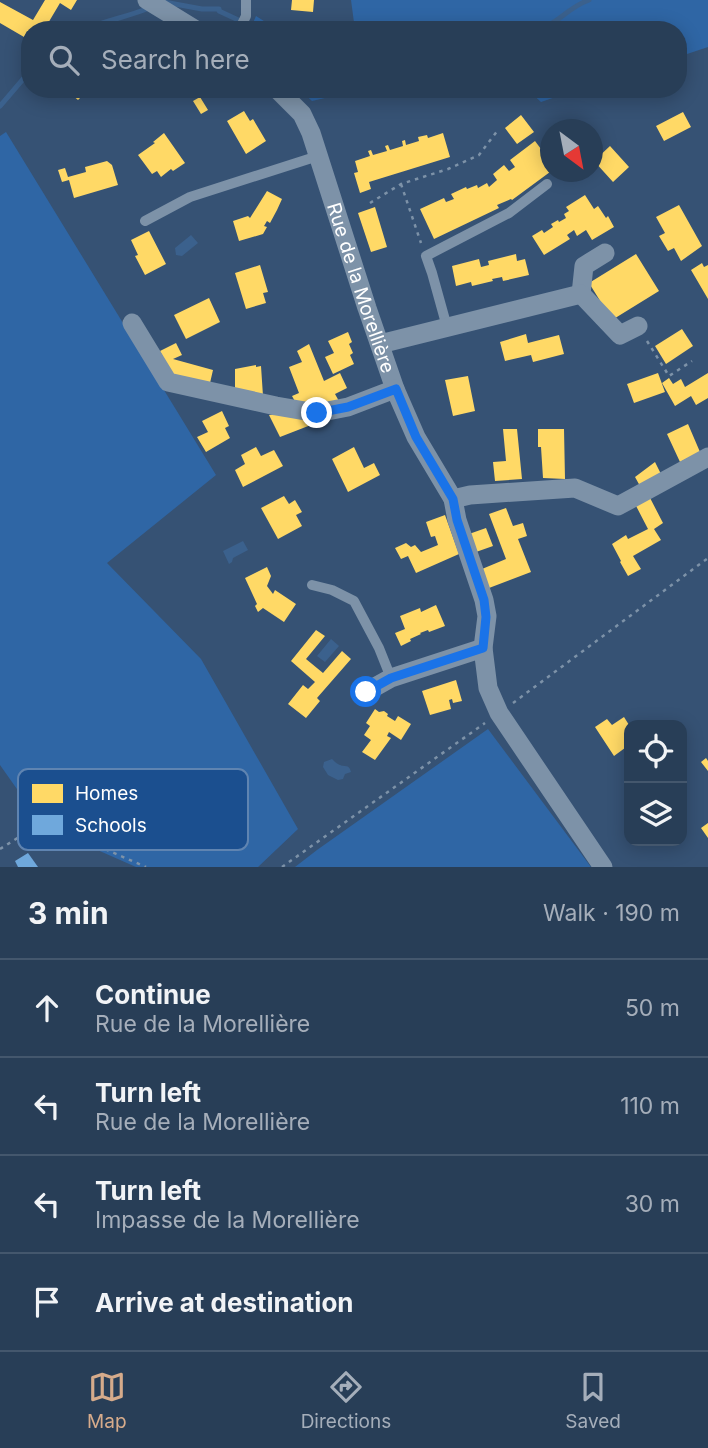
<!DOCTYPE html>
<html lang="en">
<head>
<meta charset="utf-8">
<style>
	body { margin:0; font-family:Inter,sans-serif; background:#30455d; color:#f1f3f6 }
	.controls { position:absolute; right:21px; bottom:21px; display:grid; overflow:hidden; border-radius:14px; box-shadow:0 4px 18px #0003 }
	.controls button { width:63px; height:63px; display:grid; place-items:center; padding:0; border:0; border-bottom:2px solid #44576d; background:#283e57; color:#f1f3f6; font:35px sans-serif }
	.compass { position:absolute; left:540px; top:119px; width:63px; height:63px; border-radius:50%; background:#283e57; box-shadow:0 4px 18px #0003; rotate:148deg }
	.stop { position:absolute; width:21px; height:21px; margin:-16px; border:5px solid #1a73e8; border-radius:50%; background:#fff }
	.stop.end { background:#1a73e8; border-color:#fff; box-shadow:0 2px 7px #0008 }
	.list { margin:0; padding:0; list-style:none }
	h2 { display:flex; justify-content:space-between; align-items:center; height:91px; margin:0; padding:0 28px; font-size:30px }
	h2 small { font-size:23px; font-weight:400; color:#a5aeba }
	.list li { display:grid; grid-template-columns:46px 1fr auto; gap:21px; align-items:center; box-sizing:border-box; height:98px; padding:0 28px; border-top:2px solid #44576d }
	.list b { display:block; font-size:26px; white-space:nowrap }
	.list p { margin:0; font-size:23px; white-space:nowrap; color:#a5aeba }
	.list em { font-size:23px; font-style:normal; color:#a5aeba }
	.icon { flex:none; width:38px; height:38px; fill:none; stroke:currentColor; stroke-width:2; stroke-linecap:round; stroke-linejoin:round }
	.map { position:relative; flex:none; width:708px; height:867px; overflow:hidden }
	.search { position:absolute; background:#283e57; box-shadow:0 4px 18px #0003; left:21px; right:21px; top:21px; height:77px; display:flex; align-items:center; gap:18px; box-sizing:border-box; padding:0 24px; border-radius:28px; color:#a5aeba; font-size:26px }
	.sheet { height:483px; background:#283e57 }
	nav { display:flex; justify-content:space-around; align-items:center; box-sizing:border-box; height:98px; border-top:2px solid #44576d; background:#283e57; font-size:19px; color:#a5aeba }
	nav a { display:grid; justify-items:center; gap:4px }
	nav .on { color:#d6ab8b }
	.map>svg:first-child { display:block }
</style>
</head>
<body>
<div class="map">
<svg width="708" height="867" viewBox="0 0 708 867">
	<rect width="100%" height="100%" fill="#365274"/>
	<path fill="#2f66a5" d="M 351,0 L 708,0 L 708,47 L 678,57 L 678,30 L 355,30 Z
		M 256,16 L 278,30 L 250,30 Z
		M 299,89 L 364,89 L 312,101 Z
		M 527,89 L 579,89 L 541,102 Z
		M 6,132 L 216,475 L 107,563 L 201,659 L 298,829 L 258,867 L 136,867 L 43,826 L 0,765 L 0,136 Z
		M 488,729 L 591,867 L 295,867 L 317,850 Z"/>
	<path fill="#3b618d" d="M 191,235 L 198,243 L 182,256 L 176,255 L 175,248 Z
		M 243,541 L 248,550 L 233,558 L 232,562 L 229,564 L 223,551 Z
		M 331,639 L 339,646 L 325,662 L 317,656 Z
		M 332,759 C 334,761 336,763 338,764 C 344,768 349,763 351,772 L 345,774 L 343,779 L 338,780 L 328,775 L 323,767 L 324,762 Z"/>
	<path fill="#ffd966" d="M 45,0 L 77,0 L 71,10 L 60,3 L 44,30 L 30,30 L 30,32 L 27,31 L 24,37 L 0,23 L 0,2 L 33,20 Z
		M 292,0 L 314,0 L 313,12 L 291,10 Z
		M 65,89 L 89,89 L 78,100 Z
		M 200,97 L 208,110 L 201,114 L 193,101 Z
		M 244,111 L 250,121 L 253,119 L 266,141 L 246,154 L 227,121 Z
		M 683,112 L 691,127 L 664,141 L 656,126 Z
		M 521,115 L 534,132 L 517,144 L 505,128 Z
		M 164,133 L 185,163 L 173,171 L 171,169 L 161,177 L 157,171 L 152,174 L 138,155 L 155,143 L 153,142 Z
		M 443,133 L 450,157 L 369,182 L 371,189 L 360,193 L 354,173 L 358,172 L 355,161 L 370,156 L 368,151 L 371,150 L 373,155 L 387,151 L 385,146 L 388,145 L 390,150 L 403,146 L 402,141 L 405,140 L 406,145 L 419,141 L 418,137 L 427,135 L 428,138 Z
		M 535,141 L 550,161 L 550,172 L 512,200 L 511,199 L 497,205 L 499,208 L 434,239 L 420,209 L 444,198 L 446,202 L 454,199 L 451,194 L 466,187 L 467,189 L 477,185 L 478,188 L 487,183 L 489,187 L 497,180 L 493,174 L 504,165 L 509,171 L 515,167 L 510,160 Z
		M 610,146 L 629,167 L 613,182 L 594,161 Z
		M 107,161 L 112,165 L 118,185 L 74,198 L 69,180 L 62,182 L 58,170 L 65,168 L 68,177 L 86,172 L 85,167 Z
		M 267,191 L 282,199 L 277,210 L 270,223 L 267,221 L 264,226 L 267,227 L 263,234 L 239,241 L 233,221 L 248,216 L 250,218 Z
		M 585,195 L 594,209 L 598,206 L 606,218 L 608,216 L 614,227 L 592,240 L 586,230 L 577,236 L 574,230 L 567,235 L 570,239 L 544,255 L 532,236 L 542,230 L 544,233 L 553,227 L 551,224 L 558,220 L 559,222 L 566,218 L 564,214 L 569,211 L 566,207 Z
		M 679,205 L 702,246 L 681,261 L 674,248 L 668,251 L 659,236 L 665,233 L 656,217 Z
		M 375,207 L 387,247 L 371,252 L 358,213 Z
		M 149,231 L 166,264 L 145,275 L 135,256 L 138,255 L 131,240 Z
		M 516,254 L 517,261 L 525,259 L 529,275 L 503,281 L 502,277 L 492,279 L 493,281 L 472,286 L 471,282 L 456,286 L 452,266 L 479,259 L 481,267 L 489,265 L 488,261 Z
		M 636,254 L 659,291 L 612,320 L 589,283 Z
		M 702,263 L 704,267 L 708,265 L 708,299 L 691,270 Z
		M 260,265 L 268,292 L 263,293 L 266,303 L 246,309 L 235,273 Z
		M 209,298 L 220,322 L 186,339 L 174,315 Z
		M 682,329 L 693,346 L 666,364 L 655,346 Z
		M 348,332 L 352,342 L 349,344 L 353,353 L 350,355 L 354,364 L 333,374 L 325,357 L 334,353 L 328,341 Z
		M 526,334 L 528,343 L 559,335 L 564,354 L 533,362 L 531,355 L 505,361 L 500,342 Z
		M 176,343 L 182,355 L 173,359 L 213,370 L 210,383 L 167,373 L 166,363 L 160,351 Z
		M 309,344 L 324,381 L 340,373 L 347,388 L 335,394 L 340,403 L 313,408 L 310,402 L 305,404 L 297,405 L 292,396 L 299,393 L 289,367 L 302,362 L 297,351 Z
		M 256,365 L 256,367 L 261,366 L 263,396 L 235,391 L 235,369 Z
		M 658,373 L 665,392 L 634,403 L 627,384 Z
		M 708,373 L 708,398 L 696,405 L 691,396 L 675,406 L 662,383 L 669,378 L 673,384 L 681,379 L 685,387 Z
		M 468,376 L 475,411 L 453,416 L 445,380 Z
		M 222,411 L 229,426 L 225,428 L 230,438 L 206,452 L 197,437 L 208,432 L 202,421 Z
		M 290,412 L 313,417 L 316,423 L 280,437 L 269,415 Z
		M 688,424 L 700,452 L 680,462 L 667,434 Z
		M 503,429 L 517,429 L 522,479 L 495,481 L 493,462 L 506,461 Z
		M 538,429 L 564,429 L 565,479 L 543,478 L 541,447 L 538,447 Z
		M 256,447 L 261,456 L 274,450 L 283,466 L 243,487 L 235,470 L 245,464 L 241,455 Z
		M 354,447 L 364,468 L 374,463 L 380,475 L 348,492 L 332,459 Z
		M 655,462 L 661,474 L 640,486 L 635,477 Z
		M 648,494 L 663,523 L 654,529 L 661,540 L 633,556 L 641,569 L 628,576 L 620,562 L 621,561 L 612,544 L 626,535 L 628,539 L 648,529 L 634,502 Z
		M 284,496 L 289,504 L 295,500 L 302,512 L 296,515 L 302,526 L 278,539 L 261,508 Z
		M 506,508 L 513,526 L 523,523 L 527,536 L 518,539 L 531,572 L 489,588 L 482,569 L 506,559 L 489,514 Z
		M 445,515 L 459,554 L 416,573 L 408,556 L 401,559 L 395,548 L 406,543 L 411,547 L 415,545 L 421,552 L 438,545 L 435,536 L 431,537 L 426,522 Z
		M 486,528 L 493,546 L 476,552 L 469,534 Z
		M 267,567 L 271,576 L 267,586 L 273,594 L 275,590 L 296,604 L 284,622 L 263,608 L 258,612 L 255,606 L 257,604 L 245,578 Z
		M 436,605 L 445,626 L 429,632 L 428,630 L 420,633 L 421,634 L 410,639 L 411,641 L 401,646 L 395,633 L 405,629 L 400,616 L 420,608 L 421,612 Z
		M 316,630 L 325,636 L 306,659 L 323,673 L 342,651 L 351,659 L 317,698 L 320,701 L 306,718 L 288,704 L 303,685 L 308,689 L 315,682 L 291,661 Z
		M 456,680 L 462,701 L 453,703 L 452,699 L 449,700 L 451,709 L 430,715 L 422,691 Z
		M 375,709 L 379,712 L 384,711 L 388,714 L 387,716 L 395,721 L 398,716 L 411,724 L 401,740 L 389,732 L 387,736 L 391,738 L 375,760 L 362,752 L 371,740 L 364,735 L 370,726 L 366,723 Z
		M 624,717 L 629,725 L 629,745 L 614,756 L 595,727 L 607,719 L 612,725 Z
		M 706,758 L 708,761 L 708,771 L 701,762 Z
		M 708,823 L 708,838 L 701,828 Z"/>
	<path fill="#6fa8dc" d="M 28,853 L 38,867 L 18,867 L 15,861 Z"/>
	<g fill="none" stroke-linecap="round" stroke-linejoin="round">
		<path stroke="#3b618d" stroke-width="5" d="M 164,2 L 202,9 L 219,9 L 219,11 L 260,30
			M 83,30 C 104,21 127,17 149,8
			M 530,30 C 557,28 564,9 589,0
			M 0,106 L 30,71"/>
		<path stroke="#7d92a8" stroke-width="2.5" stroke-dasharray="3.5 5" stroke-linecap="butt" d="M 401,184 L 421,243
			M 370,203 L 401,184 L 448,169 L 479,155 L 498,130
			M 647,341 L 669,376 L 692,361
			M 513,703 L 708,558
			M 0,849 L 43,822 L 146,867
			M 282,867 L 485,723"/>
		<path stroke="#7d92a8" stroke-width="10" d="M 165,30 L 177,19
			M 239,30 L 246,16 L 246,0
			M 145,221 L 190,197 L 318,156
			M 447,327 L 432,273 L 426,256 L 509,213 L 547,184
			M 312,585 L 332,590 L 354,601 L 379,648 L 391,678"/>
		<g stroke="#7d92a8" stroke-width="19">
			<path d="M 147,0 L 196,30"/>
			<path id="s1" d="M 277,89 L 302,114 L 311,133 L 367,308 L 395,389 L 416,437 L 453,499 L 457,520 L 484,600 L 487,616 L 483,648 L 488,688 L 499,713 L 603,867"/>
			<path d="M 581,294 L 584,266 L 605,253"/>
			<path d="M 132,323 L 168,382 L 276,406 L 317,413 L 348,407 L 395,389"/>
			<path d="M 380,344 L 581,294 L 620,335 L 638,326"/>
			<path d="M 453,499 L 470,495 L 575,488 L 618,506 L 708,457"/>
			<path d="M 366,692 L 391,678 L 483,648"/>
		</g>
	</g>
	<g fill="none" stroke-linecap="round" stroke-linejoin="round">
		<path stroke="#1a73e8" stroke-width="9" d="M 317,413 L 348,407 L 396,389 L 416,437 L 453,499 L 457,520 L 484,600 L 486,617 L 483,648 L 391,678 L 366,692"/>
	</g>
	<g text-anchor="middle" stroke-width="7" stroke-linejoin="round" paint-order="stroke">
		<g font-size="19" fill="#fff" stroke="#1b4f8f">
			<text dy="7" stroke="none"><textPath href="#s1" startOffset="219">Rue de la Morellière</textPath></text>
		</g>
	</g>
	<rect x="18" y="769" width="230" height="81" rx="10" fill="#1b4f8f" stroke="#5f84b1" stroke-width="2"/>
	<rect x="32" y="784" width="31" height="19" fill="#ffd966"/>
	<rect x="32" y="815" width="31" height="20" fill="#6fa8dc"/>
	<g font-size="19" fill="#fff">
		<text x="75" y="800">Homes</text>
		<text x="75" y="832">Schools</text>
	</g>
</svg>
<div class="controls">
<button><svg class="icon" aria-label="locate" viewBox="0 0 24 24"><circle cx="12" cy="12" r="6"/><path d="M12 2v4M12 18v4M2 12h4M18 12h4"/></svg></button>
<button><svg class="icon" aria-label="layers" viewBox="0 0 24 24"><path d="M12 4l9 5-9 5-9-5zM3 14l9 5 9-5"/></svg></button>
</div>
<svg class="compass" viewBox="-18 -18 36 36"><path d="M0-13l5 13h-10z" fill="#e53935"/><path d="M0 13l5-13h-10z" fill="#a5aeba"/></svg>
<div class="stop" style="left:366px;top:692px"></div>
<div class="stop end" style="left:317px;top:413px"></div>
<div class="search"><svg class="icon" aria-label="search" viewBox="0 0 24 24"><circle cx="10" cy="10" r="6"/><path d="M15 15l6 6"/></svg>Search here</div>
</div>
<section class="sheet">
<h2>3 min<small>Walk · 190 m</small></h2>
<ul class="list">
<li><svg class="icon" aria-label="ahead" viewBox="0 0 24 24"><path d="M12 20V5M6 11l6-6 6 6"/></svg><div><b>Continue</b><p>Rue de la Morellière</p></div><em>50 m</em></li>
<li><svg class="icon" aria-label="left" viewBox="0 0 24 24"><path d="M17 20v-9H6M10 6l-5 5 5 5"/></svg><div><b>Turn left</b><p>Rue de la Morellière</p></div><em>110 m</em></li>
<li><svg class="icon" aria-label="left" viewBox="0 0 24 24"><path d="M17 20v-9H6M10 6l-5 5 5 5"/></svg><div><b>Turn left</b><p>Impasse de la Morellière</p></div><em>30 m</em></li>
<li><svg class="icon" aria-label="arrive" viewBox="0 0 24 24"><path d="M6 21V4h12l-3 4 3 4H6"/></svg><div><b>Arrive at destination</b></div></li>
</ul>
</section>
<nav>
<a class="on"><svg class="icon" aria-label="map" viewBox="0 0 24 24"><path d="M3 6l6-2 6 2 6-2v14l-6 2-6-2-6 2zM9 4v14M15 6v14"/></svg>Map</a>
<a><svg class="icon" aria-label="directions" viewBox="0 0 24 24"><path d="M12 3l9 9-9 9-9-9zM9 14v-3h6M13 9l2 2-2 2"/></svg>Directions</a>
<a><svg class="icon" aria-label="saved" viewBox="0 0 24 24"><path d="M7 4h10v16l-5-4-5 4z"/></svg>Saved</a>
</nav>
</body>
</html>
